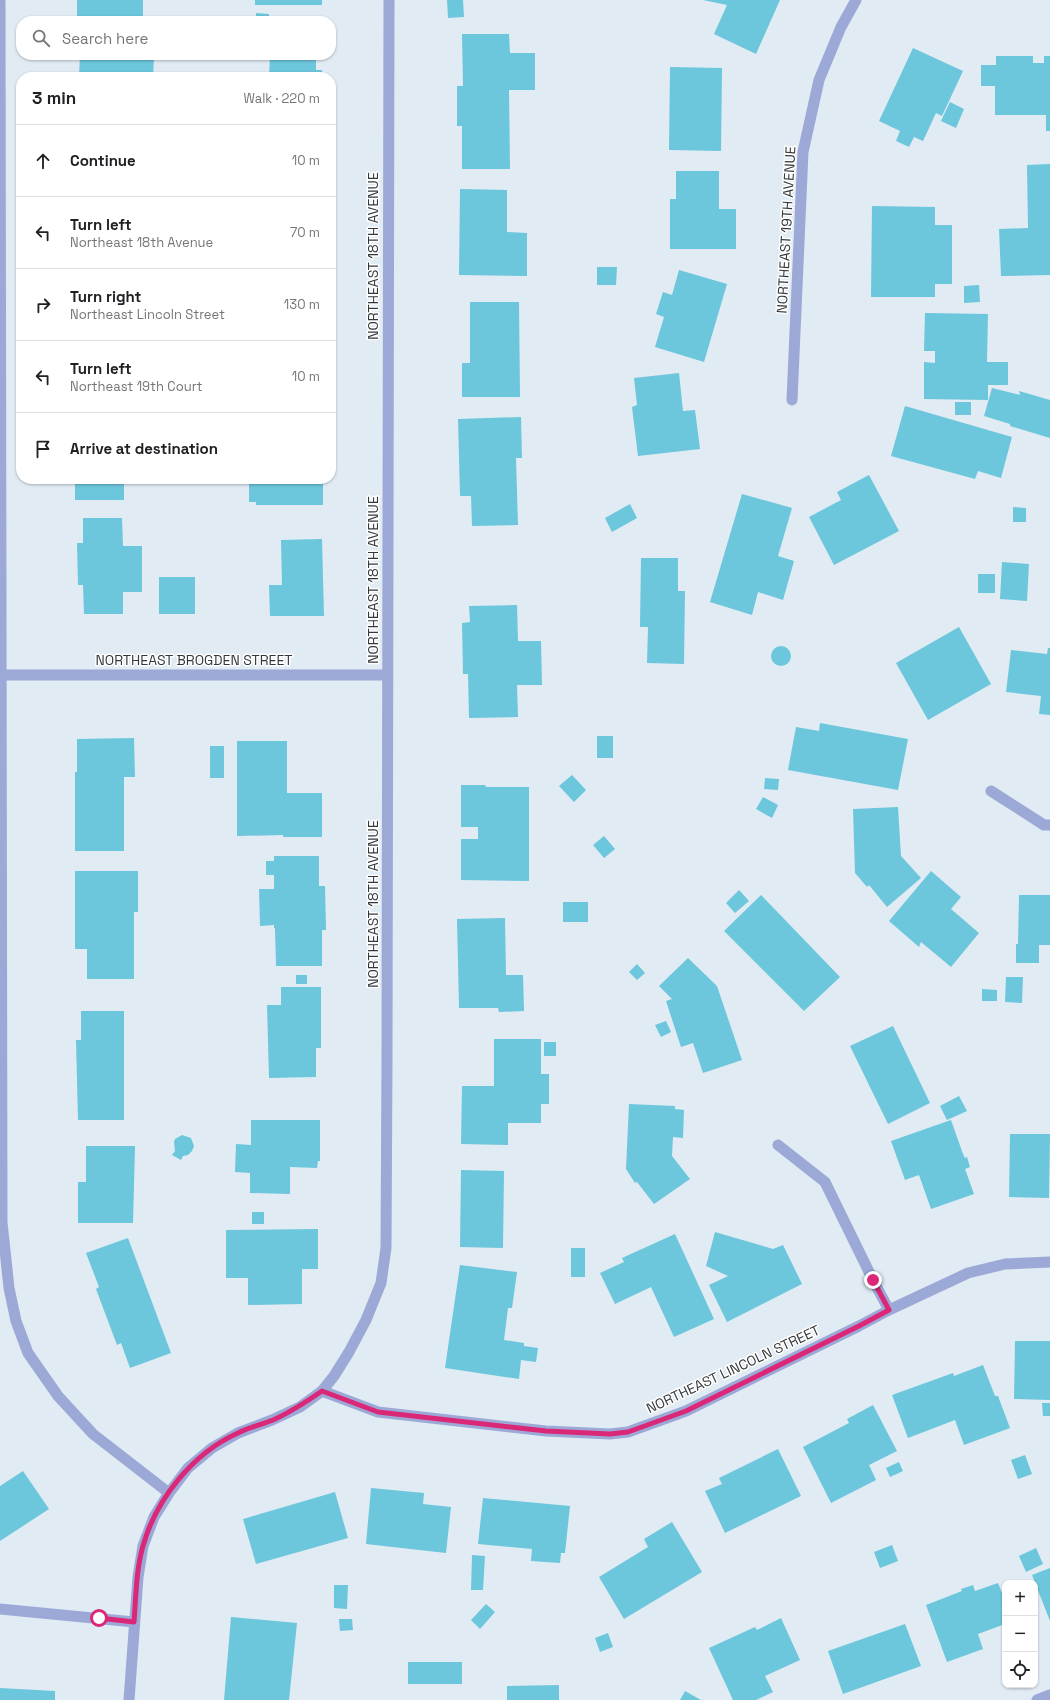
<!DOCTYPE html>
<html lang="en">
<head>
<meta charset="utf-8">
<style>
	body { margin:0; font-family:"Space Grotesk",sans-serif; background:#f2f2f2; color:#202124 }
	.controls { position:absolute; right:12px; bottom:12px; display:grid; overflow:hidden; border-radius:8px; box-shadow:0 1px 3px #0004 }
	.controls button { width:36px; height:36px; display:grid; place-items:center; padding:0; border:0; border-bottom:1px solid #e0e0e0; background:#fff; color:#202124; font:20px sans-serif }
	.stop { position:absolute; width:12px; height:12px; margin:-9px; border:3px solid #db2777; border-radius:50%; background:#fff }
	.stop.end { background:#db2777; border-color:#fff; box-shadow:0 1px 4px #0008 }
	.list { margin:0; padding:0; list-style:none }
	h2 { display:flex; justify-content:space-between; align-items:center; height:52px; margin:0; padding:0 16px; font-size:17px }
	h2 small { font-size:13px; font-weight:400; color:#757577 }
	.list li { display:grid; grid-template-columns:26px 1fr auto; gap:12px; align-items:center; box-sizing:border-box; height:72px; padding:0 16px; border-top:1px solid #e0e0e0 }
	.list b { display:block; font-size:15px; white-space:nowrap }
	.list p { margin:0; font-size:13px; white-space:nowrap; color:#757577 }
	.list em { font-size:13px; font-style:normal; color:#757577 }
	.icon { flex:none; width:22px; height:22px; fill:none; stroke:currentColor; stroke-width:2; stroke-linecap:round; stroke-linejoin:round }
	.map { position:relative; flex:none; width:1050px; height:1700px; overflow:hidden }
	.search { position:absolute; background:#fff; box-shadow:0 1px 3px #0004; left:16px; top:16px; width:320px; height:44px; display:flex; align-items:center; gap:10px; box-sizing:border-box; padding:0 14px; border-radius:16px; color:#757577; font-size:15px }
	.panel { position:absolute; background:#fff; box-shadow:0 1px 3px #0004; left:16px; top:72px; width:320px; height:412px; border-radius:16px }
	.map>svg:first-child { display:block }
</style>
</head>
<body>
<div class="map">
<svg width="1050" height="1700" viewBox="0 0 1050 1700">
	<rect width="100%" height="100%" fill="#e1ebf3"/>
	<path fill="#6cc6dc" d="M 77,0 L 143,0 L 143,20 L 77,20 Z
		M 255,0 L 322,0 L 322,5 L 255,5 Z
		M 447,0 L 463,0 L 464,17 L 448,18 Z
		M 703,0 L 780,0 L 756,54 L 714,34 L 727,5 Z
		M 256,13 L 269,14 L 269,21 L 256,21 Z
		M 237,17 L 255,18 L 254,21 L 237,21 Z
		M 462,34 L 509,34 L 510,53 L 535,53 L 535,90 L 509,90 L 510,169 L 462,169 L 462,126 L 457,126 L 457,86 L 463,86 Z
		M 913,48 L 963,71 L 942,116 L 936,113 L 923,141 L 914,137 L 909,147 L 896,141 L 900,131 L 879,121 Z
		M 80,55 L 154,57 L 153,77 L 79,77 Z
		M 172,55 L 194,55 L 194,59 L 172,59 Z
		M 270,55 L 316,55 L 316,70 L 322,70 L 322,77 L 269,77 Z
		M 996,56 L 1033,56 L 1033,63 L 1044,63 L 1044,56 L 1050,56 L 1050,131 L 1046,131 L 1046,115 L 995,115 L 995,86 L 981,86 L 981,65 L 996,65 Z
		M 670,67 L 722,68 L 721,151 L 669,150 Z
		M 950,102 L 964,109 L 956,128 L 941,121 Z
		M 1050,164 L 1050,275 L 1001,276 L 999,229 L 1028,228 L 1027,165 Z
		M 676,171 L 719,171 L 719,209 L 736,209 L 736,249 L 670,249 L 670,199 L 676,199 Z
		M 460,189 L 507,190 L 507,232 L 527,233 L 527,276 L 459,275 Z
		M 872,206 L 935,207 L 935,225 L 952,225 L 952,284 L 935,284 L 935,297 L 871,297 Z
		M 597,267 L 617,267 L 616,285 L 597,285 Z
		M 679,270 L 727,284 L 704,362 L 655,347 L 664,317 L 656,314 L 663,292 L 672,295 Z
		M 979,285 L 980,302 L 964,303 L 964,286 Z
		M 470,302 L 519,302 L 520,397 L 462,397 L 462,363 L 470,363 Z
		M 925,313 L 988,314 L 987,362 L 1008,362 L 1008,385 L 988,385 L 988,400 L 924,399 L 924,362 L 935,363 L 935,351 L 924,351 Z
		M 679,373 L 683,411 L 695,410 L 700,449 L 638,456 L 632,407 L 637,405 L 634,378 Z
		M 992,388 L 1020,395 L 1019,391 L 1050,400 L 1050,438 L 1010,426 L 1010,424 L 984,416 Z
		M 955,402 L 971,402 L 971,415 L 955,415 Z
		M 905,406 L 1012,437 L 1001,478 L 978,471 L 975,479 L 891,456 Z
		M 521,417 L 522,458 L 516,458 L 518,525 L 472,526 L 471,496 L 460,496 L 458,419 Z
		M 869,475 L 899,531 L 834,565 L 809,517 L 841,500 L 837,492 Z
		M 75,479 L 124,479 L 124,500 L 75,500 Z
		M 249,479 L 323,479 L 323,505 L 256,505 L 256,502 L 249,502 Z
		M 742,494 L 792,508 L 778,556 L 794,561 L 783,600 L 758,592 L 752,615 L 710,602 Z
		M 630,504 L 637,518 L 612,532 L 605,518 Z
		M 1013,507 L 1026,508 L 1026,522 L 1013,522 Z
		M 83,518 L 122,518 L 123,546 L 142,546 L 142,592 L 123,592 L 123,614 L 84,614 L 83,585 L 78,585 L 77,543 L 83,543 Z
		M 322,539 L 324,616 L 270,616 L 269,585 L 282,585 L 281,540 Z
		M 641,558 L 678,558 L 678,591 L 685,591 L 684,664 L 647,663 L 648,627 L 640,627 Z
		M 1002,562 L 1029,564 L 1027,601 L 1000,599 Z
		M 978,574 L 995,574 L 995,593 L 978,593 Z
		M 159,577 L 195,577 L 195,614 L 159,614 Z
		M 517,605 L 518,641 L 541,641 L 542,685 L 517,685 L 518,717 L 469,718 L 468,674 L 463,674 L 462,623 L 470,622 L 469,606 Z
		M 959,627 L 991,684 L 928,720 L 896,663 Z
		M771 656a10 10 0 1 1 20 0a10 10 0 1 1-20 0Z
		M 1048,648 L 1050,648 L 1050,715 L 1039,714 L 1041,696 L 1006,692 L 1011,650 L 1047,654 Z
		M 820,723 L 908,739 L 898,790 L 788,770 L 796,727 L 819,731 Z
		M 597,736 L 613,736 L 613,758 L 597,758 Z
		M 134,738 L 135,777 L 124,777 L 124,851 L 75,851 L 75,772 L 77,772 L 77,739 Z
		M 237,741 L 287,741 L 287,793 L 322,793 L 322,837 L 283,837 L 283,835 L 237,836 Z
		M 210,746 L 224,746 L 224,778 L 210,778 Z
		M 572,775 L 586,790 L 574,802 L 559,786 Z
		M 765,778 L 779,779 L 778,790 L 764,789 Z
		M 461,785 L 485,785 L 486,787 L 529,787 L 529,881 L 461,880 L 461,839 L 478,839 L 478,827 L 461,827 Z
		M 763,797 L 778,805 L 772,818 L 756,809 Z
		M 898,807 L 901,856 L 921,878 L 887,907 L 869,885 L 867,887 L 855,873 L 853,809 Z
		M 604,836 L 615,849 L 604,858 L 593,845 Z
		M 274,856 L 319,856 L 319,886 L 325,886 L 326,930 L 322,930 L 322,966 L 276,966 L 275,928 L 274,928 L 274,925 L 260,926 L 259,889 L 274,889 L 274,875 L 266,875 L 266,861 L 274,861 Z
		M 75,871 L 138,871 L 138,912 L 134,912 L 134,979 L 87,979 L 87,949 L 75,949 Z
		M 931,871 L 961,897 L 951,909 L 979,933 L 951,967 L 921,942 L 919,947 L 889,921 Z
		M 739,890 L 749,901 L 735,913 L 726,903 Z
		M 761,895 L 840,977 L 804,1011 L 724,931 Z
		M 1019,895 L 1050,895 L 1050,945 L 1039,945 L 1039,963 L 1016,963 L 1016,944 L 1018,944 Z
		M 563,902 L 588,902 L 588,922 L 563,922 Z
		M 505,918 L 506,975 L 523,975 L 524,1011 L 499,1012 L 498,1008 L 459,1008 L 457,919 Z
		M 688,958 L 717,986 L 742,1060 L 703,1073 L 693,1043 L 681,1047 L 666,1001 L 672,999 L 659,986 Z
		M 637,964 L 645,973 L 637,980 L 629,972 Z
		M 296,975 L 307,975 L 307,984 L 296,984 Z
		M 1006,977 L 1023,977 L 1022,1003 L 1005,1002 Z
		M 281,987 L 321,987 L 321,1048 L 316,1048 L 316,1077 L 269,1078 L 267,1005 L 281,1005 Z
		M 982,989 L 997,990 L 997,1001 L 982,1001 Z
		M 81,1011 L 124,1011 L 124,1120 L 78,1120 L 76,1040 L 81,1040 Z
		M 666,1021 L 671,1032 L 661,1037 L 655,1025 Z
		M 893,1026 L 930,1103 L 888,1124 L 850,1046 Z
		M 494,1039 L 541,1039 L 541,1074 L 549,1074 L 549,1104 L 541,1104 L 541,1123 L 508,1123 L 508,1145 L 461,1144 L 462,1086 L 494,1086 Z
		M 544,1042 L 556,1042 L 556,1056 L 544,1056 Z
		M 959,1096 L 967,1111 L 947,1120 L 940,1106 Z
		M 629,1104 L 675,1106 L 675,1109 L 684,1110 L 683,1138 L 673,1137 L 672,1156 L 690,1179 L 654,1204 L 637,1182 L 635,1183 L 626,1169 Z
		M 251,1120 L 320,1120 L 320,1161 L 318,1161 L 317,1168 L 290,1167 L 290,1194 L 250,1193 L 250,1173 L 235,1172 L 236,1144 L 251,1145 Z
		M 951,1120 L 963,1154 L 965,1158 L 967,1157 L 970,1167 L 965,1169 L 974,1194 L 931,1209 L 919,1175 L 905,1180 L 891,1141 Z
		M 1010,1134 L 1050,1134 L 1049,1198 L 1009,1197 Z
		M 182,1135 L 191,1138 L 194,1146 L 192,1151 L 188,1155 L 183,1156 L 181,1160 L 172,1155 L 175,1151 L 174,1142 L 175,1139 Z
		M 86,1146 L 135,1146 L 133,1223 L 78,1223 L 78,1182 L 86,1182 Z
		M 461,1170 L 504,1171 L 503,1248 L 460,1247 Z
		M 252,1212 L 264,1212 L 264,1224 L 252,1224 Z
		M 318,1229 L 318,1269 L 302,1269 L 302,1304 L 248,1305 L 248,1278 L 226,1278 L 226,1230 Z
		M 715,1232 L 773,1249 L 783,1245 L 802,1284 L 727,1322 L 709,1285 L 728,1276 L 706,1266 Z
		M 675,1234 L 714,1319 L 674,1337 L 651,1287 L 615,1304 L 600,1273 L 624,1262 L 622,1258 Z
		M 128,1238 L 171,1353 L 130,1368 L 121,1343 L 117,1345 L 96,1289 L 99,1287 L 86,1253 Z
		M 571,1248 L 585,1248 L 585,1277 L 571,1277 Z
		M 460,1265 L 517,1272 L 512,1308 L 508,1308 L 504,1340 L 524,1343 L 524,1346 L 538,1348 L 536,1362 L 521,1360 L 519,1379 L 445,1368 Z
		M 1015,1341 L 1050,1341 L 1050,1400 L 1014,1399 Z
		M 983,1365 L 995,1396 L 998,1396 L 1010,1428 L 964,1445 L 955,1420 L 908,1438 L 892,1395 L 953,1373 L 954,1376 Z
		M 1042,1403 L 1050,1403 L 1050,1416 L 1043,1416 Z
		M 873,1405 L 897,1451 L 869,1465 L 876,1480 L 831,1503 L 803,1447 L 849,1423 L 847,1419 Z
		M 778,1449 L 801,1496 L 725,1533 L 705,1491 L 722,1484 L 719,1478 Z
		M 1025,1455 L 1032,1474 L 1018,1479 L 1011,1460 Z
		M 899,1462 L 903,1471 L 890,1477 L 886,1468 Z
		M 23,1471 L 49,1509 L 0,1541 L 0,1486 Z
		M 371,1488 L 424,1493 L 423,1504 L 451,1507 L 446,1553 L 366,1544 Z
		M 335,1492 L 348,1538 L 256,1564 L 243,1519 Z
		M 483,1498 L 570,1506 L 565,1553 L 561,1553 L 560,1563 L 531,1561 L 532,1549 L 478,1544 Z
		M 672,1522 L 702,1572 L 624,1619 L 599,1577 L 648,1547 L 644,1539 Z
		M 892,1545 L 898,1561 L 880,1568 L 874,1552 Z
		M 1036,1548 L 1043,1564 L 1026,1572 L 1019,1556 Z
		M 472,1555 L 485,1556 L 483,1590 L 471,1590 Z
		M 1050,1568 L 1050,1621 L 1032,1575 Z
		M 998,1583 L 1005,1601 L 1005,1624 L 978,1634 L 983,1649 L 947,1662 L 926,1605 L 962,1591 L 961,1589 L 973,1585 L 975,1591 Z
		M 334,1585 L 348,1585 L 347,1609 L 334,1608 Z
		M 486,1604 L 495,1612 L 480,1629 L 471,1620 Z
		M 231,1617 L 297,1623 L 289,1700 L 224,1700 Z
		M 781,1618 L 800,1660 L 765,1676 L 773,1692 L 756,1700 L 733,1700 L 709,1648 L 755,1627 L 757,1630 Z
		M 339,1619 L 352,1619 L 353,1630 L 340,1631 Z
		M 905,1624 L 921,1666 L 843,1694 L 828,1651 Z
		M 608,1633 L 613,1647 L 600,1652 L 595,1638 Z
		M 408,1662 L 462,1662 L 462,1684 L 408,1684 Z
		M 559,1685 L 559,1700 L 507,1700 L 507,1686 Z
		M 0,1688 L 55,1691 L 55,1700 L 0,1700 Z
		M 685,1691 L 701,1700 L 680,1700 Z"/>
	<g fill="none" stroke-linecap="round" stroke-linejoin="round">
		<path stroke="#9ca9d7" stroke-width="11" d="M 0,1609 L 134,1622"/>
		<path stroke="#9ca9d7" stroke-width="11" d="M 0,0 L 2,1222 L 9,1288 L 16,1321 L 28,1353 L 58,1396 L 93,1434 L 169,1493
			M 792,400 L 803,152 L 819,80 L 841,27 L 856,0
			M 0,675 L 388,675
			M 991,791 L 1044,825 L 1050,825
			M 778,1145 L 825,1182 L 873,1280 L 889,1310
			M 322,1391 L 378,1412 L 546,1431 L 610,1434 L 628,1432 L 686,1411 L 859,1326 L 889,1310 L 968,1273 L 1005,1264 L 1050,1262
			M 129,1700 L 138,1577 L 143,1546 L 154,1517 L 169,1493 L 188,1468 L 212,1448 L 238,1433 L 272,1420 L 300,1407 L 322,1391 L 334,1376 L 349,1352 L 366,1320 L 381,1283 L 386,1248 L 387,1059 L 389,0
			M 1037,1700 L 1050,1695"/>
	</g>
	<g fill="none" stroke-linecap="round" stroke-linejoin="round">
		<path stroke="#db2777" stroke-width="5" d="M 99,1618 L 134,1622 C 136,1597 136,1570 143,1546 C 156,1499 193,1453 238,1433 C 249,1427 261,1425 273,1420 C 291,1412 306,1402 322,1391 L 378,1412 L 546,1431 L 610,1434 L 628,1432 L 686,1411 L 859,1326 L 889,1310 L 873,1280"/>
	</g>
	<g text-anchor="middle" stroke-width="3" stroke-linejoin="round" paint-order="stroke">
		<g font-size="14" fill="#34383b" stroke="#fff">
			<text transform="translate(786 230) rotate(-87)" y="5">NORTHEAST 19TH AVENUE</text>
			<text transform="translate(373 256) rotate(-90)" y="5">NORTHEAST 18TH AVENUE</text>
			<text transform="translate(373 580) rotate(-90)" y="5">NORTHEAST 18TH AVENUE</text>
			<text x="194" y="665">NORTHEAST BROGDEN STREET</text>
			<text transform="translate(373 904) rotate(-90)" y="5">NORTHEAST 18TH AVENUE</text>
			<text transform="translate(733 1369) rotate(-25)" y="5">NORTHEAST LINCOLN STREET</text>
		</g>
	</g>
</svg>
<div class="controls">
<button>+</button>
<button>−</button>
<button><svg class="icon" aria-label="locate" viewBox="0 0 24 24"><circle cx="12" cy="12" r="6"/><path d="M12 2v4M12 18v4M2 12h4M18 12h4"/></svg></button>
</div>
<div class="stop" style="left:99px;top:1618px"></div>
<div class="stop end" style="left:873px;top:1280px"></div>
<div class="search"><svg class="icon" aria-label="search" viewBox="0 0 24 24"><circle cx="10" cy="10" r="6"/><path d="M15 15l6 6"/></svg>Search here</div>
<section class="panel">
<h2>3 min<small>Walk · 220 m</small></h2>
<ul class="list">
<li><svg class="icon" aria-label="ahead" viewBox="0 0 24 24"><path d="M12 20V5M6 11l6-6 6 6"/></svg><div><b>Continue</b></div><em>10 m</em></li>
<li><svg class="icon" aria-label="left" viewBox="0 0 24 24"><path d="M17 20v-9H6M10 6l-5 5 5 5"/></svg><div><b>Turn left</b><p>Northeast 18th Avenue</p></div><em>70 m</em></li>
<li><svg class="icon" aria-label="right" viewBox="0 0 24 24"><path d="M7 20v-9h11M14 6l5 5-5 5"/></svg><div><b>Turn right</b><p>Northeast Lincoln Street</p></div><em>130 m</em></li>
<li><svg class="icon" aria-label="left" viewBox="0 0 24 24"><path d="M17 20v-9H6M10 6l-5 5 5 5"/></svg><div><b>Turn left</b><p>Northeast 19th Court</p></div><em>10 m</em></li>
<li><svg class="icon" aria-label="arrive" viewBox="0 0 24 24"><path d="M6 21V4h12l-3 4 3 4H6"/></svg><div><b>Arrive at destination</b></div></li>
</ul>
</section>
</div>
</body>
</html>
